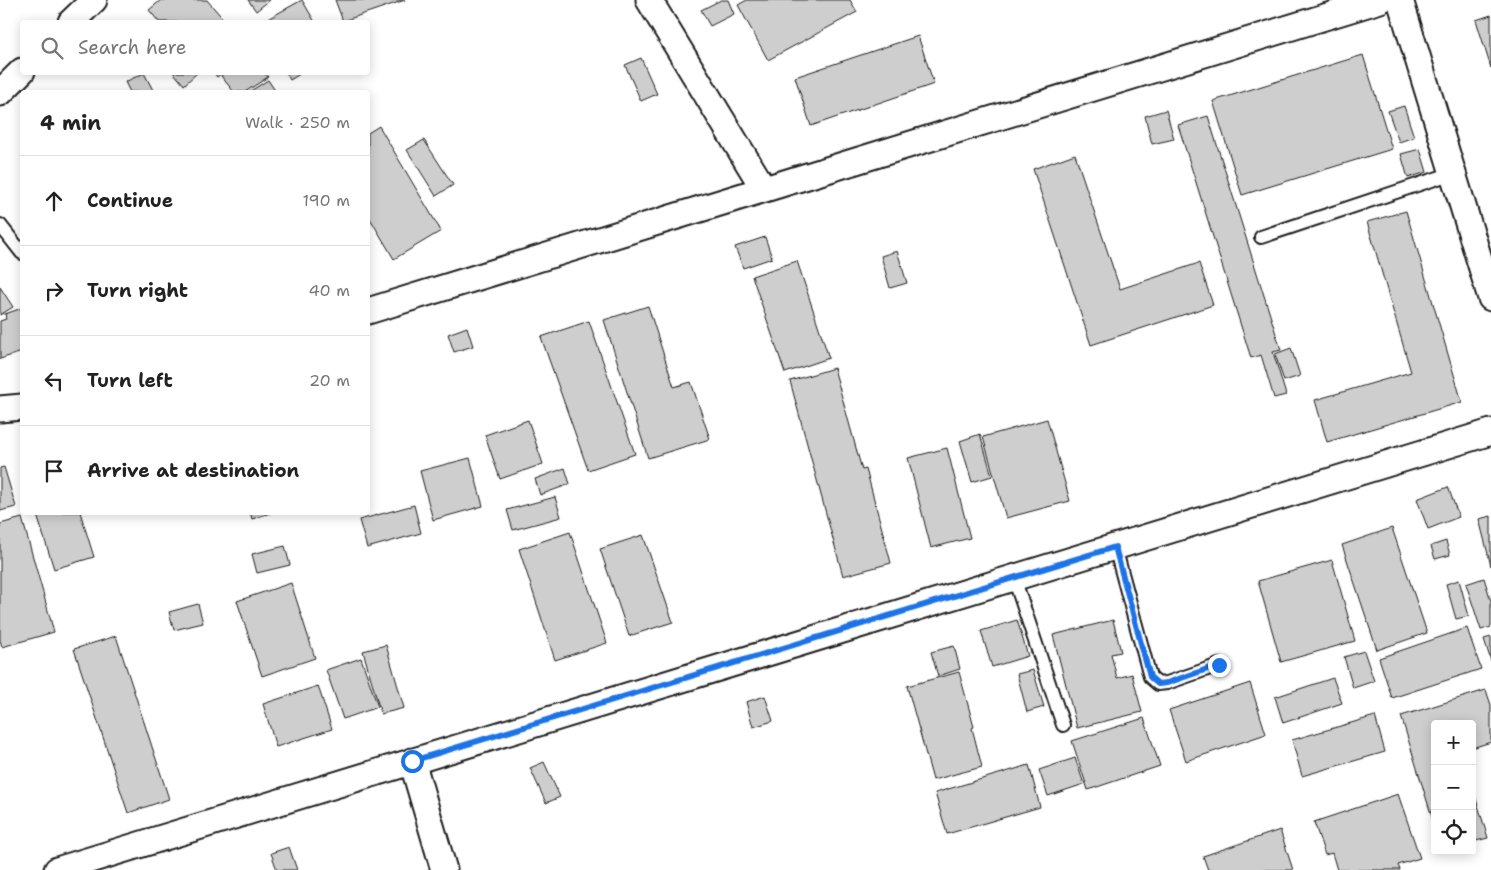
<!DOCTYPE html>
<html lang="en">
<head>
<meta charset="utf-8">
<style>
	body { margin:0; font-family:"Shantell Sans",sans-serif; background:#f2f2f2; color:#222 }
	.controls { position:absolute; right:15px; bottom:15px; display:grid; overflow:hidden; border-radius:5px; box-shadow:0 2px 12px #0003 }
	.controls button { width:45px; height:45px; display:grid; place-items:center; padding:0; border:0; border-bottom:1px solid #e0e0e0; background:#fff; color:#222; font:25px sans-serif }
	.stop { position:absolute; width:15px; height:15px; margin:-11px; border:4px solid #1a73e8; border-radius:50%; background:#fff }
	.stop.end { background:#1a73e8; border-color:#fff; box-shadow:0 1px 5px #0008 }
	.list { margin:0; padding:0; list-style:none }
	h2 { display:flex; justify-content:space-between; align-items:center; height:65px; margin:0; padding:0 20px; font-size:21px }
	h2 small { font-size:16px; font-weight:400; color:#767676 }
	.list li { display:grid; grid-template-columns:32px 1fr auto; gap:15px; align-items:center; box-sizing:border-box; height:90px; padding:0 20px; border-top:1px solid #e0e0e0 }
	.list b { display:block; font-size:19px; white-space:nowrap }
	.list em { font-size:16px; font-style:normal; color:#767676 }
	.icon { flex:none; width:28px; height:28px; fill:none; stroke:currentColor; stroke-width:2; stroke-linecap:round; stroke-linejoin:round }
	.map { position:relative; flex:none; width:1491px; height:870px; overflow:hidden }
	.search { position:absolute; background:#fff; box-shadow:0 2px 12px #0003; left:20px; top:20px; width:350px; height:55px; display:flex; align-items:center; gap:12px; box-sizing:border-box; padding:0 18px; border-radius:5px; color:#767676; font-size:19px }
	.panel { position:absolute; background:#fff; box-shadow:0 2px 12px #0003; left:20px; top:90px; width:350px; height:425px; border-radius:5px }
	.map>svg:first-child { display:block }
</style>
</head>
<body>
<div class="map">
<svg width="1491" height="870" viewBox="0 0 1491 870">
	<rect width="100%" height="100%" fill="#fff"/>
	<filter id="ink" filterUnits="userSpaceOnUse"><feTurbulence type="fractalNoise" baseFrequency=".02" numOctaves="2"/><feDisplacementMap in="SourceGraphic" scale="10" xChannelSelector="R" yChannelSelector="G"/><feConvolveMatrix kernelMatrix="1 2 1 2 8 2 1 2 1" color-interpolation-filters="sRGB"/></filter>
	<g filter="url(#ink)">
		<path fill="#cecece" stroke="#1c1c1c" d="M 161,0 L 207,0 L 226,22 L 159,22 L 149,10 Z
			M 248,0 L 270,0 L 256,11 Z
			M 302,0 L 315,22 L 262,22 Z
			M 335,0 L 405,0 L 343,21 Z
			M 721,0 L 728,0 L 734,14 L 710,26 L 701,10 Z
			M 747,0 L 850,0 L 857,12 L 768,60 L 738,5 Z
			M 1491,15 L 1491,68 L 1476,20 Z
			M 918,36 L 934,84 L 811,126 L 795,77 Z
			M 1363,55 L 1392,149 L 1242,195 L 1213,101 Z
			M 641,58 L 657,94 L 641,101 L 625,65 Z
			M 173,72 L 198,72 L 184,85 Z
			M 213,72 L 223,72 L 217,77 Z
			M 226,72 L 264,72 L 268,77 L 245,92 L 234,92 L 221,76 Z
			M 286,72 L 303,72 L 290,80 Z
			M 144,73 L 154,92 L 130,92 L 125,82 Z
			M 268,80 L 276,92 L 249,92 Z
			M 1404,106 L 1414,137 L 1399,142 L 1388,111 Z
			M 1166,110 L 1174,139 L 1152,144 L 1145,116 Z
			M 1208,116 L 1281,350 L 1273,352 L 1286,395 L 1274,398 L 1261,355 L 1251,358 L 1178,125 Z
			M 379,126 L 441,231 L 394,259 L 368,215 L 368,133 Z
			M 424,140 L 453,185 L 436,196 L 407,150 Z
			M 1420,149 L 1427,172 L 1408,178 L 1401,154 Z
			M 1075,154 L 1120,289 L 1199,263 L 1213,305 L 1091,345 L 1033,169 Z
			M 1406,211 L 1462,402 L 1327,442 L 1315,400 L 1411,372 L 1367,222 Z
			M 765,237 L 772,258 L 743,268 L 735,247 Z
			M 897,251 L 907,283 L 890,288 L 881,256 Z
			M 797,261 L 829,358 L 785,373 L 752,276 Z
			M 0,287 L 13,307 L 0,315 Z
			M 648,306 L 674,387 L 691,382 L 710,439 L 648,458 L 604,320 Z
			M 22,308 L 22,352 L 0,359 L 0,321 L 6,319 L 5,314 Z
			M 589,321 L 635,454 L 588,470 L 541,337 Z
			M 467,327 L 473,346 L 454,352 L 448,334 Z
			M 1291,348 L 1300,376 L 1284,381 L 1275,354 Z
			M 834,368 L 862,470 L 866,469 L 891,563 L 843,576 L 790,381 Z
			M 1047,419 L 1070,501 L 1006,518 L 983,437 Z
			M 528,420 L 543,464 L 500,479 L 485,435 Z
			M 980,434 L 992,476 L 972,482 L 960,441 Z
			M 947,448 L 970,538 L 931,548 L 908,458 Z
			M 470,458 L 483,506 L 433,520 L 420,471 Z
			M 4,467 L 16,507 L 0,511 L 0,468 Z
			M 565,468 L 570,484 L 540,495 L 535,479 Z
			M 1448,487 L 1459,517 L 1428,529 L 1417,499 Z
			M 555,497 L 561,517 L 513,530 L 507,510 Z
			M 414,505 L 421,533 L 367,548 L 359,520 Z
			M 36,512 L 80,512 L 94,557 L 54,569 Z
			M 250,512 L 273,512 L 252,519 Z
			M 1491,516 L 1491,566 L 1479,519 Z
			M 22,518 L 54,632 L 2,647 L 0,640 L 0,524 Z
			M 1392,528 L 1427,633 L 1377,650 L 1342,545 Z
			M 570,532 L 607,643 L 555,660 L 519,549 Z
			M 643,535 L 673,622 L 629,636 L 600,549 Z
			M 1446,541 L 1450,555 L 1435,559 L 1431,546 Z
			M 285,546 L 290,565 L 257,573 L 252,554 Z
			M 1332,560 L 1355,641 L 1281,662 L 1258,581 Z
			M 1484,578 L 1491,601 L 1491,627 L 1481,630 L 1466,584 Z
			M 1459,580 L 1469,616 L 1456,619 L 1446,584 Z
			M 291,583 L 315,658 L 262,676 L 237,601 Z
			M 198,604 L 203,623 L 174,630 L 169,612 Z
			M 1017,620 L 1028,656 L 992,667 L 981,631 Z
			M 1113,620 L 1121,652 L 1111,654 L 1117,678 L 1132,674 L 1142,712 L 1077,728 L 1053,635 Z
			M 1467,628 L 1481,669 L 1392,698 L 1379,658 Z
			M 116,636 L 169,799 L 128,813 L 74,649 Z
			M 1491,637 L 1491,661 L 1484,639 Z
			M 386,645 L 404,708 L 381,714 L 363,651 Z
			M 954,646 L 960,669 L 938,676 L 931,652 Z
			M 1364,651 L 1374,681 L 1353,688 L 1344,657 Z
			M 361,658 L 378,707 L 343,719 L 326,670 Z
			M 1033,670 L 1044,707 L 1027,712 L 1017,674 Z
			M 959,672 L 974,727 L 972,728 L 982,767 L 933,780 L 907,686 Z
			M 1333,678 L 1342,703 L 1283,723 L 1275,697 Z
			M 1250,683 L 1266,734 L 1186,761 L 1169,710 Z
			M 318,686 L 332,729 L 276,747 L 263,704 Z
			M 1486,690 L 1491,705 L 1491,742 L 1472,748 L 1472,724 L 1435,724 L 1435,827 L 1401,716 Z
			M 765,696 L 773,721 L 753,727 L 746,702 Z
			M 1375,716 L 1385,752 L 1302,776 L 1292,740 Z
			M 1144,718 L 1160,766 L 1088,790 L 1072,741 Z
			M 1075,758 L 1084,784 L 1048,796 L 1039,770 Z
			M 544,762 L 560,797 L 546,803 L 530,768 Z
			M 1029,765 L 1040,807 L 947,834 L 935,793 Z
			M 1472,786 L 1488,838 L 1472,842 Z
			M 1398,794 L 1420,858 L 1398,865 L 1400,870 L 1337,870 L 1332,853 L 1325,855 L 1314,822 Z
			M 1280,830 L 1293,870 L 1208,870 L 1203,856 Z
			M 289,847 L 297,870 L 277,870 L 271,853 Z"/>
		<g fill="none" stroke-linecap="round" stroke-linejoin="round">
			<g stroke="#1c1c1c" stroke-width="16">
				<path id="lane" d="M 0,225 L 22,253
					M 1261,237 L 1453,173
					M 1115,547 L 1150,677 L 1158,684 L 1167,683 L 1219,665
					M 1014,578 L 1063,725"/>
			</g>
			<g stroke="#1c1c1c" stroke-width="29">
				<path id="street" d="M 649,0 L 764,189
					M 1400,0 L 1491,298
					M 71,22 L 94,0
					M 0,93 L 22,71
					M 368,311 L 1380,0
					M 0,409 L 22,407
					M 412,761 L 444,870
					M 57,870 L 1491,432"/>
			</g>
			<use href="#lane" stroke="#fff" stroke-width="12"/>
			<use href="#street" stroke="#fff" stroke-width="25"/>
		</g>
	</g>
	<g fill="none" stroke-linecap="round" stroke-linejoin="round" filter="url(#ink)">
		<path stroke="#1a73e8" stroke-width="6" d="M 412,761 L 1115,547 L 1150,677 L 1158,684 L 1167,683 L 1219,665"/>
	</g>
</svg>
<div class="controls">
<button>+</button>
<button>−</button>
<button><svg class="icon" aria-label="locate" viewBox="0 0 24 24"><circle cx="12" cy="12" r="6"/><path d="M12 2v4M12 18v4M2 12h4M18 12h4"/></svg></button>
</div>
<div class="stop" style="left:412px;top:761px"></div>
<div class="stop end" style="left:1219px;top:665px"></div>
<div class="search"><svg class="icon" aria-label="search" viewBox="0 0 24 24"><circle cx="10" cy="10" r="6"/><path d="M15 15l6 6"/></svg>Search here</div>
<section class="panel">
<h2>4 min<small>Walk · 250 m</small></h2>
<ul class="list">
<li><svg class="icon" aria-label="ahead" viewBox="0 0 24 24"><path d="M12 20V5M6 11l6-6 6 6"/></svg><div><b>Continue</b></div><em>190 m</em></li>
<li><svg class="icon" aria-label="right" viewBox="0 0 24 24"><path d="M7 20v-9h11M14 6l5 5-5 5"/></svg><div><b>Turn right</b></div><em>40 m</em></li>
<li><svg class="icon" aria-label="left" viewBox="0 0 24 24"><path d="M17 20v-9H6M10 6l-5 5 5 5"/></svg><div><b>Turn left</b></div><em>20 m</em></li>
<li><svg class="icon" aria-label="arrive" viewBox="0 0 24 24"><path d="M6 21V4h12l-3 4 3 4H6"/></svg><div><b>Arrive at destination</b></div></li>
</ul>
</section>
</div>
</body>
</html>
